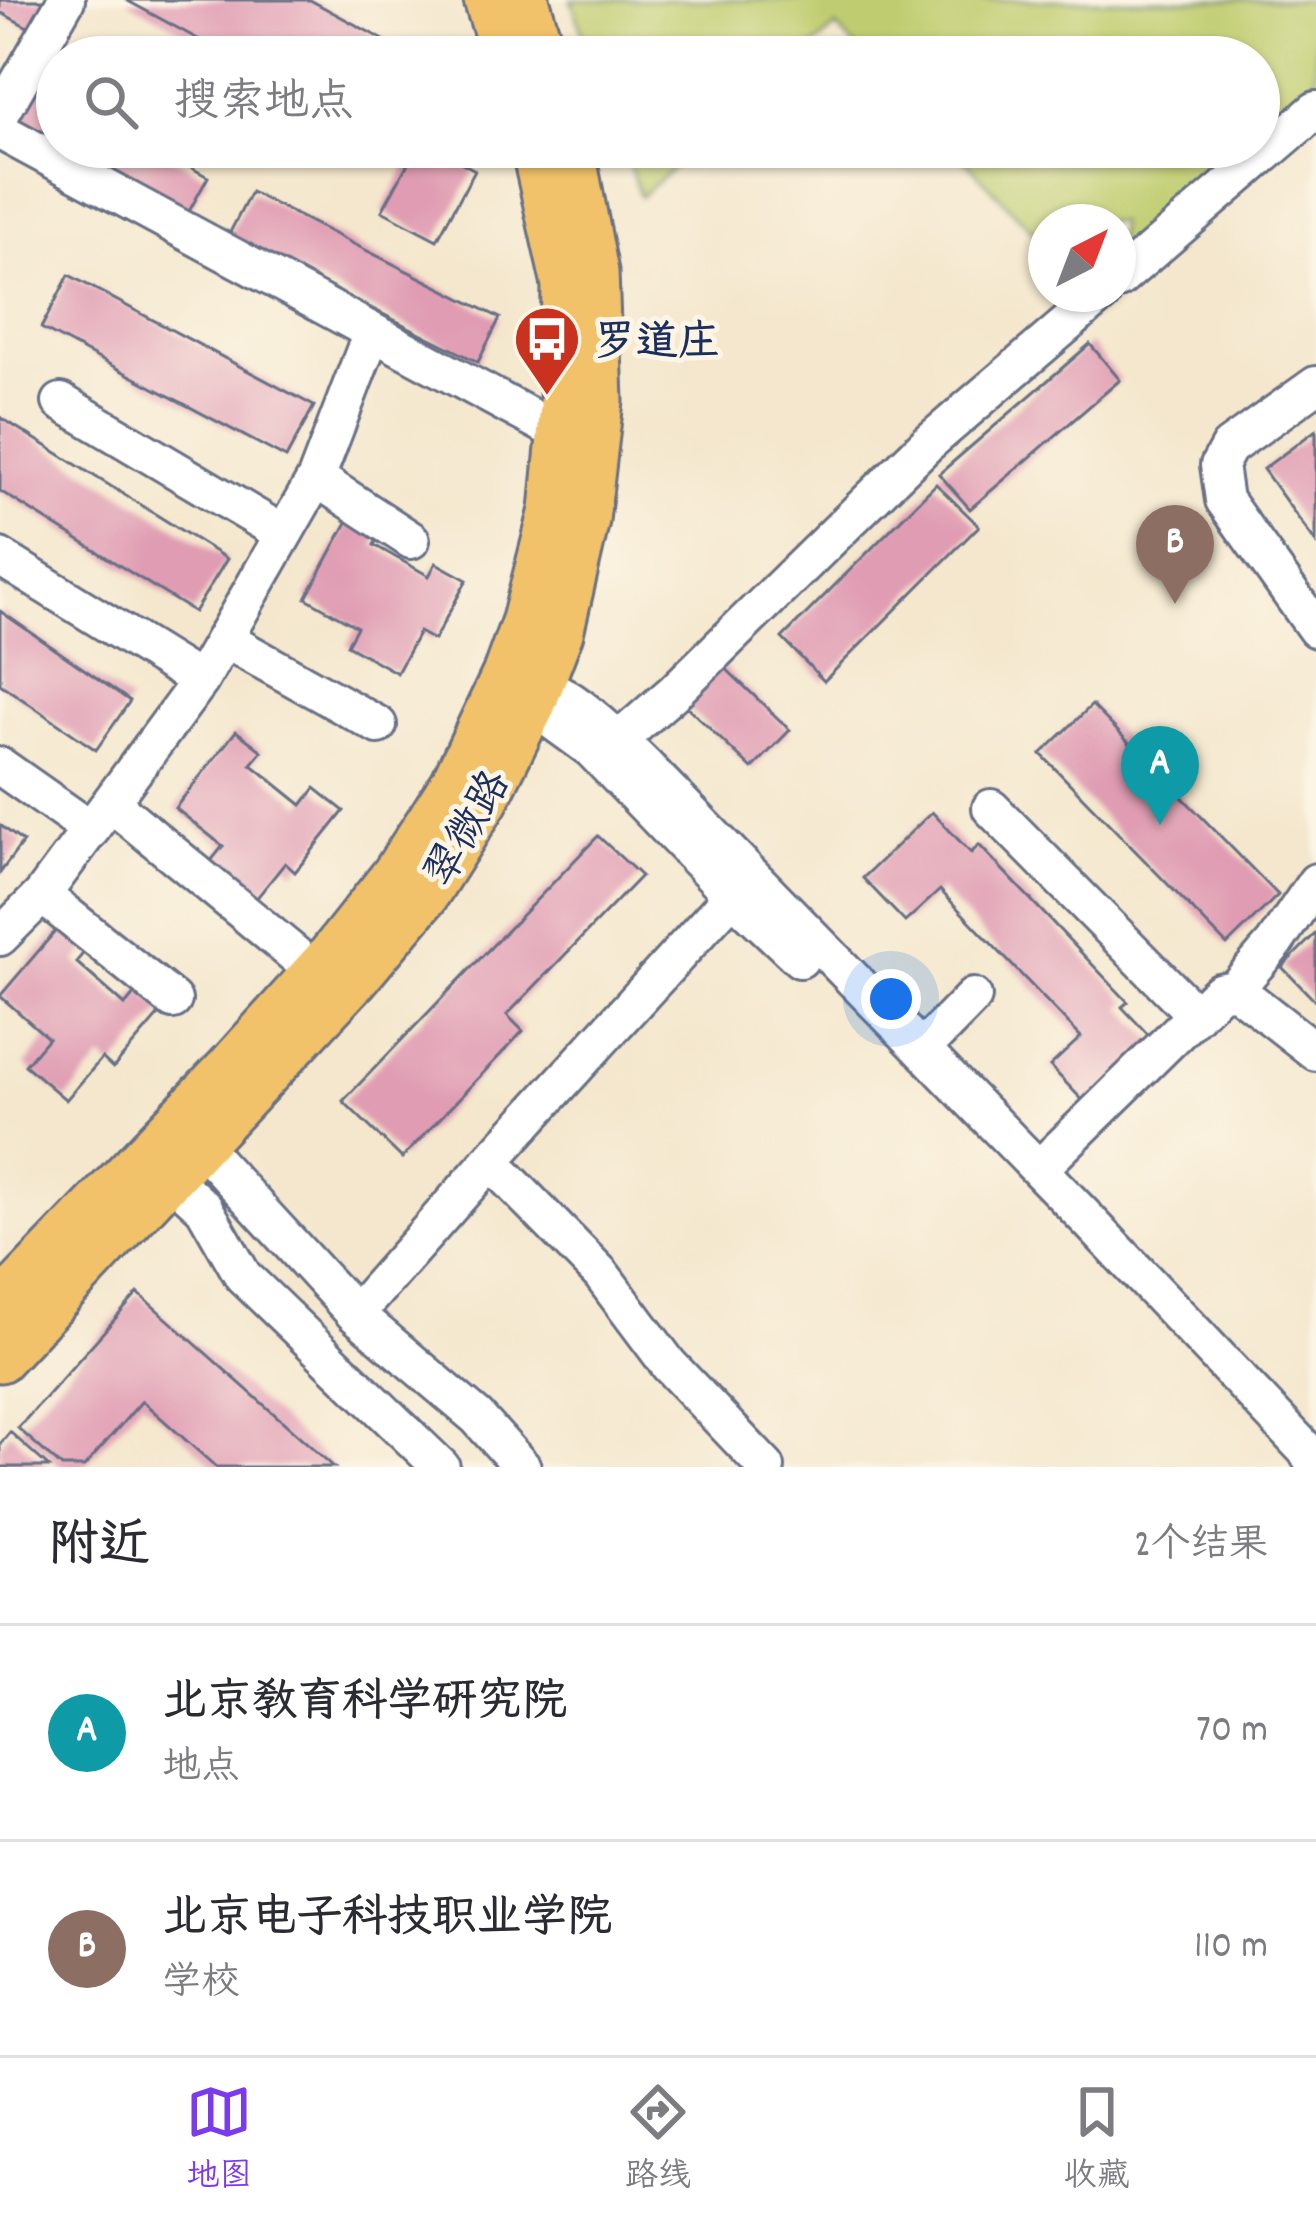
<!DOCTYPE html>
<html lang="zh">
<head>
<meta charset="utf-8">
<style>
	body { margin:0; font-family:Dekko,"LXGW WenKai TC",sans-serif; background:#f2f2f3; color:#2b2b33 }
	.compass { position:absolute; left:1028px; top:204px; width:108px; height:108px; border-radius:50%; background:#fff; box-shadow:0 3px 9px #0004; rotate:42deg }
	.you { position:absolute; left:891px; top:999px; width:42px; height:42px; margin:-30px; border:9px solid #fff; border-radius:50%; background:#1a73e8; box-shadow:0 0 0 18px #1a73e833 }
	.badge { display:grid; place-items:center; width:78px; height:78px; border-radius:50%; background:#7c3aed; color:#fff; font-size:39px; font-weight:700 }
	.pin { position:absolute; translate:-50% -99px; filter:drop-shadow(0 3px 6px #0008) }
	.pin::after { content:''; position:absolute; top:63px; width:42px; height:36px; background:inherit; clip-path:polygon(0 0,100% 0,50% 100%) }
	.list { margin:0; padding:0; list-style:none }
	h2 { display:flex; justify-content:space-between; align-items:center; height:156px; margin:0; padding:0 48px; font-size:51px }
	h2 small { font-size:39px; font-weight:400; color:#7c7c81 }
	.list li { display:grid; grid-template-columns:78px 1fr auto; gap:36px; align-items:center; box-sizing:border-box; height:216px; padding:0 48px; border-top:3px solid #e1e1e2 }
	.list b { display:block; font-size:45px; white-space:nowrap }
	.list p { margin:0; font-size:39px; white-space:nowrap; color:#7c7c81 }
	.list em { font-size:39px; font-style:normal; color:#7c7c81 }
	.icon { flex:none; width:66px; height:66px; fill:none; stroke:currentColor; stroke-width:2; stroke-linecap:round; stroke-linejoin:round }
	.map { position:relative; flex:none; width:1316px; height:1467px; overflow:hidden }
	.search { position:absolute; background:#fff; box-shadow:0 3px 9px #0004; left:36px; right:36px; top:36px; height:132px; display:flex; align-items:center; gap:30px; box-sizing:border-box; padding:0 42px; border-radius:66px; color:#7c7c81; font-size:45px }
	.sheet { height:588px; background:#fff }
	nav { display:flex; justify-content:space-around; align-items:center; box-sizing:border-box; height:168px; border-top:3px solid #e1e1e2; background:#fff; font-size:33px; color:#7c7c81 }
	nav a { display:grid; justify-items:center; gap:6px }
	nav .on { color:#7c3aed }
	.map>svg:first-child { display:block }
</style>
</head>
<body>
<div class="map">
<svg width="1316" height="1467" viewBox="0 0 1316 1467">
	<rect width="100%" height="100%" fill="#fcf5e5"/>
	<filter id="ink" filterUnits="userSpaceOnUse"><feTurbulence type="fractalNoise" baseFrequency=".00833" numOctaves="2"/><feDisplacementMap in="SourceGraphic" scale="24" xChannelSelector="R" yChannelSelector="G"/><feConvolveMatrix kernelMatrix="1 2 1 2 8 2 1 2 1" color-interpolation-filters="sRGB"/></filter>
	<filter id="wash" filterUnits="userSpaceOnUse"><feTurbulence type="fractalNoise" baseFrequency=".004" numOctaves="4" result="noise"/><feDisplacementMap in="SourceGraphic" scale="48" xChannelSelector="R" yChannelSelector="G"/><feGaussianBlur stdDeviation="2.7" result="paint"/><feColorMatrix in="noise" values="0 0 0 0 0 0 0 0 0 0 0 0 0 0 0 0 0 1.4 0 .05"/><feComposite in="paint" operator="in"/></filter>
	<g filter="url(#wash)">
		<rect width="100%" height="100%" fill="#f4e7cd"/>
		<path fill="#bfcd6f" stroke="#6d7e66" stroke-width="3" d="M 571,0 L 1316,0 L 1316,84 L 1259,133 L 1259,57 L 865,57 L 836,27 L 802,57 L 591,57 Z
			M 623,147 L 698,147 L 640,197 Z
			M 952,147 L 1244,147 L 1118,257 L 1118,222 L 1046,222 L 1046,245 Z"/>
		<g id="blocks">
			<path fill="#e09cb3" d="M 0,0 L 53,0 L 35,31 L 0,12 Z
				M 126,0 L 310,0 L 415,57 L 231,57 Z
				M 35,83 L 57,95 L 57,144 L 15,121 Z
				M 62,147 L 153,147 L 208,177 L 187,215 Z
				M 396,147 L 433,147 L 475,170 L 437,240 L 382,211 L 412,156 Z
				M 251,192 L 500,318 L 478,362 L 228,236 Z
				M 69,275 L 314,406 L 286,458 L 41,328 Z
				M 1090,344 L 1120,380 L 970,509 L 939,474 Z
				M 0,417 L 227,559 L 194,612 L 0,491 Z
				M 1316,430 L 1316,543 L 1263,469 Z
				M 936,484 L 979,526 L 824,681 L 782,638 Z
				M 351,515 L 382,531 L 374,545 L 429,576 L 436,563 L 467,580 L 434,640 L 419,632 L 397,673 L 347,645 L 357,627 L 306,598 Z
				M 0,611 L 130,701 L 96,750 L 0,684 Z
				M 720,663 L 790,730 L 752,769 L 682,702 Z
				M 1092,705 L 1278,895 L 1227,945 L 1041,754 Z
				M 236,731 L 262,751 L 251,764 L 302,805 L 315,788 L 344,811 L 295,872 L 285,863 L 256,899 L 210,862 L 223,846 L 175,808 Z
				M 932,812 L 971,853 L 979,845 L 1128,1002 L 1122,1007 L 1155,1042 L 1088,1106 L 1050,1066 L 1081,1037 L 940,890 L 905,922 L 863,878 Z
				M 0,825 L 23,842 L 0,873 Z
				M 598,836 L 641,876 L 507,1015 L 523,1031 L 402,1158 L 343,1101 Z
				M 64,921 L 91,944 L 76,962 L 125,1005 L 139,988 L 164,1009 L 113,1068 L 102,1058 L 66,1100 L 25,1065 L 48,1038 L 0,996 Z
				M 1316,933 L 1316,1002 L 1282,967 Z
				M 138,1293 L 334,1467 L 216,1467 L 142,1401 L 84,1467 L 62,1467 L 18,1428 Z
				M 10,1432 L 49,1467 L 0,1467 L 0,1444 Z"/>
		</g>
	</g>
	<g filter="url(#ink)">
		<use href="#blocks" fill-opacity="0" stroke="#676f85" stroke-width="3"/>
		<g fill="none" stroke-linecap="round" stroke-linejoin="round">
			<g stroke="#676f85" stroke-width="42">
				<path id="minor" d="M 0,115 L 66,0
					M 0,131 L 560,433
					M 1118,280 L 1316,110
					M 1316,385 L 1229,447 L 1219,465 L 1224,500 L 1316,629
					M 61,402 L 284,534
					M 316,478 L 411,540
					M 0,557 L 200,681
					M 224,639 L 378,725
					M 515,677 C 567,686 608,730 645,766 L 1090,1222 L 1306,1450 L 1316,1467
					M 515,687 L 532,706 L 591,749 L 731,894 L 800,959
					M 619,740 L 674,692 L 927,444 L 1102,294
					M 0,766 L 91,830
					M 111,803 L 316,972
					M 991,808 L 1196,1015
					M 42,895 L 173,1000
					M 0,937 L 42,895 L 200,681 L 316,478 L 372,332
					M 1235,989 L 1274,944 L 1316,882
					M 922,1049 L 973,997
					M 200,1145 L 355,1314 L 477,1417 L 522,1467
					M 490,1161 L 601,1274 L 669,1365 L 766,1467
					M 1039,1169 L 1219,992 L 1235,989 L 1316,1052
					M 170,1177 L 204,1208 L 243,1276 L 441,1467
					M 355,1314 L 490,1161 L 749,877"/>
			</g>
			<g stroke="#676f85" stroke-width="51">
				<path id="major" d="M 487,0 L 505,57
					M 526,0 L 543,57
					M 0,1306 L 226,1071 L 331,955 L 395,874 L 454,783 L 505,675 L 525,620 L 553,510 L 563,406 L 565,285 L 534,147
					M 0,1359 L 356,978 L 425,896 L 485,801 L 532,706 L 560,633 L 586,520 L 600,401 L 595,272 L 571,147"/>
			</g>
			<use href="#minor" stroke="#fff" stroke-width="36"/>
			<use href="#major" stroke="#f2c26a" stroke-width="45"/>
		</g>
	</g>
	<defs>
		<g id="bus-pin" transform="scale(3.45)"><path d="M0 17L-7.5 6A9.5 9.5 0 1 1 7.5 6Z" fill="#c8321e" stroke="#fcf5e5"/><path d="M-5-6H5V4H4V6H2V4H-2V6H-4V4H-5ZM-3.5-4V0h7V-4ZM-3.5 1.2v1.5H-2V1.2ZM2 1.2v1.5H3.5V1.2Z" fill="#fff"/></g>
	</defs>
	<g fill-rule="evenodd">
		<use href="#bus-pin" x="547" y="339"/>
	</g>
	<g text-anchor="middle" stroke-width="10" stroke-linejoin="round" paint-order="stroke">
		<g font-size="42" font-weight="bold" fill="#1b2f5e" stroke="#fcf5e5" text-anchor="start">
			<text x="594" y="354">罗道庄</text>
		</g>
		<g font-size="42" fill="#1b2f5e" stroke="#fcf5e5">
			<text transform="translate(465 827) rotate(-60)" y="15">翠微路</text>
		</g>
	</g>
</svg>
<svg class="compass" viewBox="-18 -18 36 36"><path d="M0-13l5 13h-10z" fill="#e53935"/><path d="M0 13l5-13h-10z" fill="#7c7c81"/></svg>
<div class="you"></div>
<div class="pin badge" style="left:1160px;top:825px;background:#0f9aa8">A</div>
<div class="pin badge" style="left:1175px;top:604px;background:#8d6e63">B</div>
<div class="search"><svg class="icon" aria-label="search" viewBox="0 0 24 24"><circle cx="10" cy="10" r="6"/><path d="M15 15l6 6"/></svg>搜索地点</div>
</div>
<section class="sheet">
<h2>附近<small>2个结果</small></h2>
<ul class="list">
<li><span class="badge" style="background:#0f9aa8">A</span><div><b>北京教育科学研究院</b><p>地点</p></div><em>70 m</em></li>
<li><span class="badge" style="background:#8d6e63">B</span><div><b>北京电子科技职业学院</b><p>学校</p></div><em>110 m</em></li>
</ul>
</section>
<nav>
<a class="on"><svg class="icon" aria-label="map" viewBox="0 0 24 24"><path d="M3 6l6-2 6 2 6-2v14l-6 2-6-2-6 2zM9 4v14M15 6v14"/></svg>地图</a>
<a><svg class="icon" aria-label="directions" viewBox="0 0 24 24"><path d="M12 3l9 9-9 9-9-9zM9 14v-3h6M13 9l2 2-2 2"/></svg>路线</a>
<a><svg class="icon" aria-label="saved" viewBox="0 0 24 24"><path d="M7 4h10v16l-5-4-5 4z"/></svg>收藏</a>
</nav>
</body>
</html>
